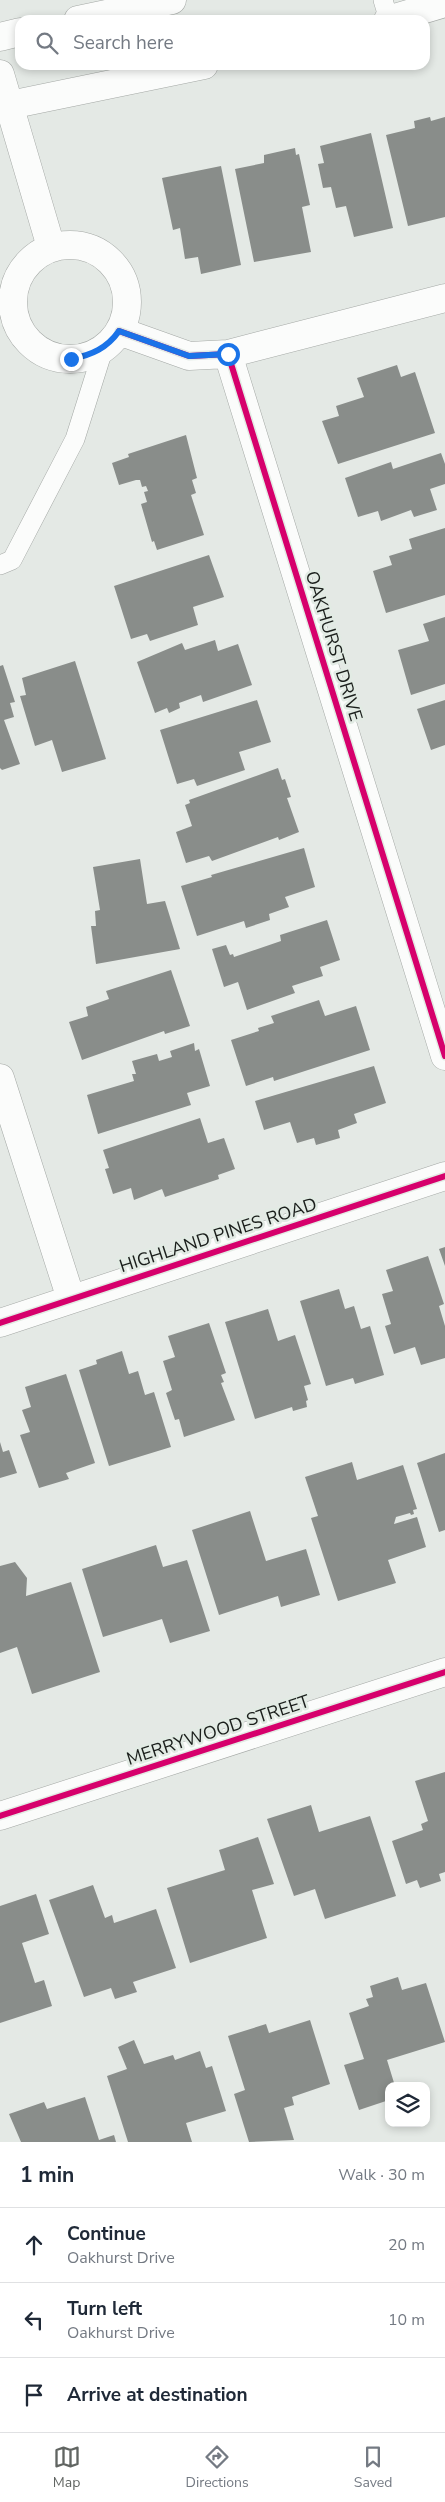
<!DOCTYPE html>
<html lang="en">
<head>
<meta charset="utf-8">
<style>
	body { margin:0; font-family:"Nunito Sans",sans-serif; background:#f2f2f3; color:#1f2937 }
	.controls { position:absolute; right:15px; bottom:15px; display:grid; overflow:hidden; border-radius:10px; box-shadow:0 2px 8px #0003 }
	.controls button { width:45px; height:45px; display:grid; place-items:center; padding:0; border:0; border-bottom:1px solid #e0e1e3; background:#fff; color:#1f2937; font:25px sans-serif }
	.stop { position:absolute; width:15px; height:15px; margin:-11px; border:4px solid #1a73e8; border-radius:50%; background:#fff }
	.stop.end { background:#1a73e8; border-color:#fff; box-shadow:0 1px 5px #0008 }
	.list { margin:0; padding:0; list-style:none }
	h2 { display:flex; justify-content:space-between; align-items:center; height:65px; margin:0; padding:0 20px; font-size:21px }
	h2 small { font-size:16px; font-weight:400; color:#747a83 }
	.list li { display:grid; grid-template-columns:32px 1fr auto; gap:15px; align-items:center; box-sizing:border-box; height:75px; padding:0 20px; border-top:1px solid #e0e1e3 }
	.list b { display:block; font-size:19px; white-space:nowrap }
	.list p { margin:0; font-size:16px; white-space:nowrap; color:#747a83 }
	.list em { font-size:16px; font-style:normal; color:#747a83 }
	.icon { flex:none; width:28px; height:28px; fill:none; stroke:currentColor; stroke-width:2; stroke-linecap:round; stroke-linejoin:round }
	.map { position:relative; flex:none; width:445px; height:2142px; overflow:hidden }
	.search { position:absolute; background:#fff; box-shadow:0 2px 8px #0003; left:15px; right:15px; top:15px; height:55px; display:flex; align-items:center; gap:12px; box-sizing:border-box; padding:0 18px; border-radius:15px; color:#747a83; font-size:19px }
	.sheet { height:290px; background:#fff }
	nav { display:flex; justify-content:space-around; align-items:center; box-sizing:border-box; height:70px; border-top:1px solid #e0e1e3; background:#fff; font-size:14px; color:#747a83 }
	nav a { display:grid; justify-items:center; gap:2px }
	nav .on { color:#616562 }
	.map>svg:first-child { display:block }
</style>
</head>
<body>
<div class="map">
<svg width="445" height="2142" viewBox="0 0 445 2142">
	<rect width="100%" height="100%" fill="#e4e9e5"/>
	<path fill="#898d8a" d="M 430,117 L 431,121 L 445,117 L 445,217 L 408,226 L 386,135 L 415,128 L 414,121 Z
		M 371,133 L 393,228 L 354,237 L 346,206 L 336,208 L 331,187 L 323,188 L 318,164 L 324,163 L 320,146 Z
		M 295,148 L 296,155 L 299,154 L 310,205 L 302,207 L 311,252 L 254,262 L 235,169 L 264,163 L 264,155 Z
		M 221,166 L 241,265 L 201,274 L 198,257 L 185,259 L 180,228 L 173,230 L 162,178 Z
		M 397,365 L 401,377 L 415,372 L 435,433 L 338,464 L 322,421 L 339,416 L 336,406 L 364,397 L 357,378 Z
		M 186,435 L 197,478 L 192,480 L 196,493 L 191,495 L 204,535 L 157,550 L 154,541 L 152,542 L 141,504 L 147,502 L 144,492 L 148,491 L 146,486 L 142,487 L 140,480 L 136,480 L 119,485 L 112,463 L 129,457 L 128,454 Z
		M 441,453 L 445,464 L 445,484 L 430,489 L 437,510 L 414,517 L 411,510 L 381,521 L 378,511 L 358,517 L 345,478 L 391,462 L 393,469 Z
		M 445,528 L 445,595 L 386,613 L 373,571 L 392,565 L 389,556 L 412,549 L 409,539 Z
		M 209,555 L 224,597 L 193,607 L 198,625 L 150,641 L 147,634 L 131,639 L 114,586 Z
		M 445,617 L 445,684 L 411,695 L 398,650 L 429,641 L 423,624 Z
		M 215,640 L 218,651 L 238,644 L 252,685 L 203,702 L 201,695 L 179,703 L 180,708 L 169,713 L 167,708 L 155,713 L 137,662 L 182,643 L 185,650 Z
		M 75,661 L 106,759 L 62,772 L 52,740 L 35,746 L 20,696 L 26,695 L 22,678 Z
		M 3,665 L 15,702 L 10,703 L 14,717 L 4,720 L 20,764 L 2,770 L 0,768 L 0,666 Z
		M 257,700 L 271,742 L 239,752 L 245,770 L 197,786 L 194,779 L 177,784 L 160,730 Z
		M 445,700 L 445,745 L 431,750 L 417,709 Z
		M 278,768 L 282,780 L 285,779 L 291,797 L 287,798 L 299,832 L 279,840 L 278,837 L 212,861 L 209,856 L 186,863 L 176,832 L 192,826 L 185,805 L 190,803 L 189,800 Z
		M 304,848 L 315,887 L 285,897 L 289,907 L 269,914 L 270,920 L 246,928 L 244,921 L 197,936 L 181,886 L 212,877 L 211,875 Z
		M 140,859 L 147,904 L 165,901 L 180,949 L 96,964 L 91,926 L 96,926 L 95,911 L 100,910 L 93,867 Z
		M 327,920 L 340,960 L 320,967 L 323,976 L 292,986 L 295,993 L 247,1010 L 238,982 L 224,987 L 212,949 L 226,945 L 230,955 L 233,954 L 234,957 L 281,941 L 280,935 Z
		M 171,970 L 190,1026 L 165,1034 L 164,1031 L 82,1060 L 69,1022 L 88,1016 L 86,1007 L 109,999 L 106,991 Z
		M 319,1000 L 325,1016 L 356,1006 L 370,1050 L 274,1081 L 273,1077 L 246,1086 L 231,1040 L 259,1031 L 258,1028 L 274,1023 L 271,1016 Z
		M 194,1043 L 195,1051 L 199,1049 L 210,1086 L 187,1093 L 191,1105 L 98,1134 L 87,1095 L 134,1081 L 132,1074 L 136,1074 L 132,1061 L 157,1054 L 159,1061 L 172,1057 L 170,1051 Z
		M 374,1066 L 386,1103 L 354,1114 L 357,1123 L 338,1130 L 340,1138 L 316,1145 L 314,1138 L 297,1143 L 290,1122 L 264,1130 L 255,1101 Z
		M 200,1118 L 208,1143 L 224,1138 L 235,1169 L 218,1175 L 219,1179 L 165,1197 L 162,1189 L 134,1200 L 131,1188 L 113,1194 L 105,1169 L 109,1168 L 103,1150 Z
		M 445,1247 L 445,1266 L 439,1249 Z
		M 428,1256 L 444,1304 L 439,1306 L 445,1326 L 445,1358 L 421,1365 L 415,1347 L 394,1354 L 385,1326 L 391,1324 L 382,1294 L 393,1291 L 386,1270 Z
		M 339,1289 L 345,1309 L 354,1306 L 361,1329 L 370,1326 L 384,1375 L 355,1384 L 353,1378 L 326,1386 L 300,1301 Z
		M 268,1309 L 278,1341 L 295,1335 L 311,1384 L 304,1386 L 308,1400 L 306,1401 L 307,1407 L 293,1411 L 292,1407 L 255,1419 L 225,1322 Z
		M 209,1323 L 226,1373 L 221,1375 L 224,1382 L 221,1383 L 235,1420 L 184,1437 L 179,1419 L 175,1420 L 166,1393 L 172,1390 L 163,1361 L 175,1357 L 168,1336 Z
		M 122,1351 L 129,1374 L 138,1371 L 145,1395 L 154,1392 L 171,1447 L 109,1466 L 79,1370 L 97,1364 L 96,1360 Z
		M 66,1374 L 95,1463 L 66,1473 L 69,1479 L 39,1488 L 20,1435 L 30,1432 L 22,1410 L 31,1407 L 25,1387 Z
		M 0,1442 L 3,1452 L 9,1450 L 17,1473 L 0,1478 Z
		M 445,1453 L 445,1530 L 439,1532 L 417,1463 Z
		M 352,1462 L 357,1480 L 403,1465 L 417,1509 L 413,1510 L 414,1514 L 411,1515 L 410,1513 L 396,1517 L 394,1524 L 417,1517 L 426,1547 L 388,1560 L 396,1583 L 338,1601 L 311,1518 L 318,1516 L 305,1477 Z
		M 250,1511 L 266,1561 L 306,1549 L 320,1595 L 281,1607 L 278,1596 L 219,1615 L 192,1530 Z
		M 156,1545 L 163,1567 L 187,1560 L 210,1631 L 170,1643 L 162,1619 L 103,1637 L 82,1569 Z
		M 15,1562 L 27,1578 L 26,1596 L 71,1582 L 100,1672 L 32,1694 L 17,1647 L 0,1653 L 0,1566 Z
		M 445,1772 L 445,1872 L 439,1874 L 441,1881 L 420,1888 L 417,1880 L 406,1884 L 392,1841 L 423,1830 L 421,1824 L 428,1821 L 415,1781 Z
		M 311,1805 L 319,1832 L 370,1816 L 396,1896 L 325,1919 L 315,1889 L 294,1896 L 267,1819 Z
		M 258,1837 L 274,1884 L 252,1890 L 267,1938 L 190,1963 L 167,1888 L 225,1870 L 219,1850 Z
		M 93,1885 L 105,1918 L 112,1915 L 114,1923 L 156,1909 L 176,1968 L 133,1982 L 137,1992 L 115,1999 L 111,1988 L 84,1997 L 49,1900 Z
		M 36,1894 L 49,1934 L 22,1943 L 35,1983 L 44,1980 L 52,2006 L 0,2023 L 0,1906 Z
		M 398,1977 L 402,1990 L 426,1983 L 445,2042 L 387,2060 L 395,2086 L 389,2086 L 389,2100 L 359,2110 L 344,2065 L 364,2059 L 349,2013 L 369,2006 L 366,1999 L 373,1997 L 370,1986 Z
		M 310,2020 L 330,2084 L 292,2097 L 294,2105 L 284,2108 L 294,2140 L 249,2142 L 234,2094 L 245,2090 L 228,2036 L 266,2024 L 269,2033 Z
		M 134,2040 L 144,2064 L 173,2055 L 175,2060 L 200,2051 L 206,2068 L 212,2066 L 226,2111 L 186,2123 L 192,2142 L 128,2142 L 107,2076 L 127,2069 L 118,2047 Z
		M 85,2097 L 99,2140 L 114,2135 L 116,2142 L 21,2142 L 9,2114 L 44,2102 L 47,2109 Z"/>
	<g fill="none" stroke-linecap="round" stroke-linejoin="round">
		<g stroke="#a4a8a5" stroke-width="20">
			<path id="service" d="M 383,0 L 389,20
				M 0,565 L 12,560 L 75,439 L 104,347"/>
		</g>
		<g stroke="#a4a8a5" stroke-width="29">
			<path id="minor" d="M 0,74 L 51,247
				M13 302a57 57 0 1 1 114 0a57 57 0 1 1-114 0Z
				M 119,331 L 189,356 L 228,354 L 445,1056
				M 228,354 L 445,298
				M 0,1078 L 71,1299
				M 0,1323 L 445,1176
				M 0,1816 L 445,1672"/>
		</g>
		<g stroke="#a4a8a5" stroke-width="29">
			<path id="primary" d="M 78,20 L 172,0
				M 388,20 L 445,3
				M 0,37 L 20,32
				M 0,107 L 204,65"/>
		</g>
		<use href="#service" stroke="#fbfcfb" stroke-width="19"/>
		<use href="#minor" stroke="#fbfcfb" stroke-width="28"/>
		<use href="#primary" stroke="#fbfcfb" stroke-width="28"/>
		<g stroke="#e2ebe4" stroke-width="9">
			<path id="cycleway" d="M 119,331 L 189,356 L 228,354 L 445,1056
				M 0,1323 L 445,1176
				M 0,1816 L 445,1672"/>
		</g>
		<use href="#cycleway" stroke="#d6006c" stroke-width="6"/>
	</g>
	<g fill="none" stroke-linecap="round" stroke-linejoin="round">
		<path stroke="#1a73e8" stroke-width="6" d="M 71,359 C 92,355 107,348 119,331 L 189,356 L 228,354"/>
	</g>
	<g text-anchor="middle" stroke-width="5" stroke-linejoin="round" paint-order="stroke">
		<g font-size="18" fill="#1a1e1b" stroke="#e2ebe4">
			<text transform="translate(334 646) rotate(73)" y="6">OAKHURST DRIVE</text>
			<text transform="translate(218 1235) rotate(-18)" y="6">HIGHLAND PINES ROAD</text>
			<text transform="translate(218 1730) rotate(-18)" y="6">MERRYWOOD STREET</text>
		</g>
	</g>
</svg>
<div class="controls">
<button><svg class="icon" aria-label="layers" viewBox="0 0 24 24"><path d="M12 4l9 5-9 5-9-5zM3 14l9 5 9-5"/></svg></button>
</div>
<div class="stop" style="left:228px;top:354px"></div>
<div class="stop end" style="left:71px;top:359px"></div>
<div class="search"><svg class="icon" aria-label="search" viewBox="0 0 24 24"><circle cx="10" cy="10" r="6"/><path d="M15 15l6 6"/></svg>Search here</div>
</div>
<section class="sheet">
<h2>1 min<small>Walk · 30 m</small></h2>
<ul class="list">
<li><svg class="icon" aria-label="ahead" viewBox="0 0 24 24"><path d="M12 20V5M6 11l6-6 6 6"/></svg><div><b>Continue</b><p>Oakhurst Drive</p></div><em>20 m</em></li>
<li><svg class="icon" aria-label="left" viewBox="0 0 24 24"><path d="M17 20v-9H6M10 6l-5 5 5 5"/></svg><div><b>Turn left</b><p>Oakhurst Drive</p></div><em>10 m</em></li>
<li><svg class="icon" aria-label="arrive" viewBox="0 0 24 24"><path d="M6 21V4h12l-3 4 3 4H6"/></svg><div><b>Arrive at destination</b></div></li>
</ul>
</section>
<nav>
<a class="on"><svg class="icon" aria-label="map" viewBox="0 0 24 24"><path d="M3 6l6-2 6 2 6-2v14l-6 2-6-2-6 2zM9 4v14M15 6v14"/></svg>Map</a>
<a><svg class="icon" aria-label="directions" viewBox="0 0 24 24"><path d="M12 3l9 9-9 9-9-9zM9 14v-3h6M13 9l2 2-2 2"/></svg>Directions</a>
<a><svg class="icon" aria-label="saved" viewBox="0 0 24 24"><path d="M7 4h10v16l-5-4-5 4z"/></svg>Saved</a>
</nav>
</body>
</html>
